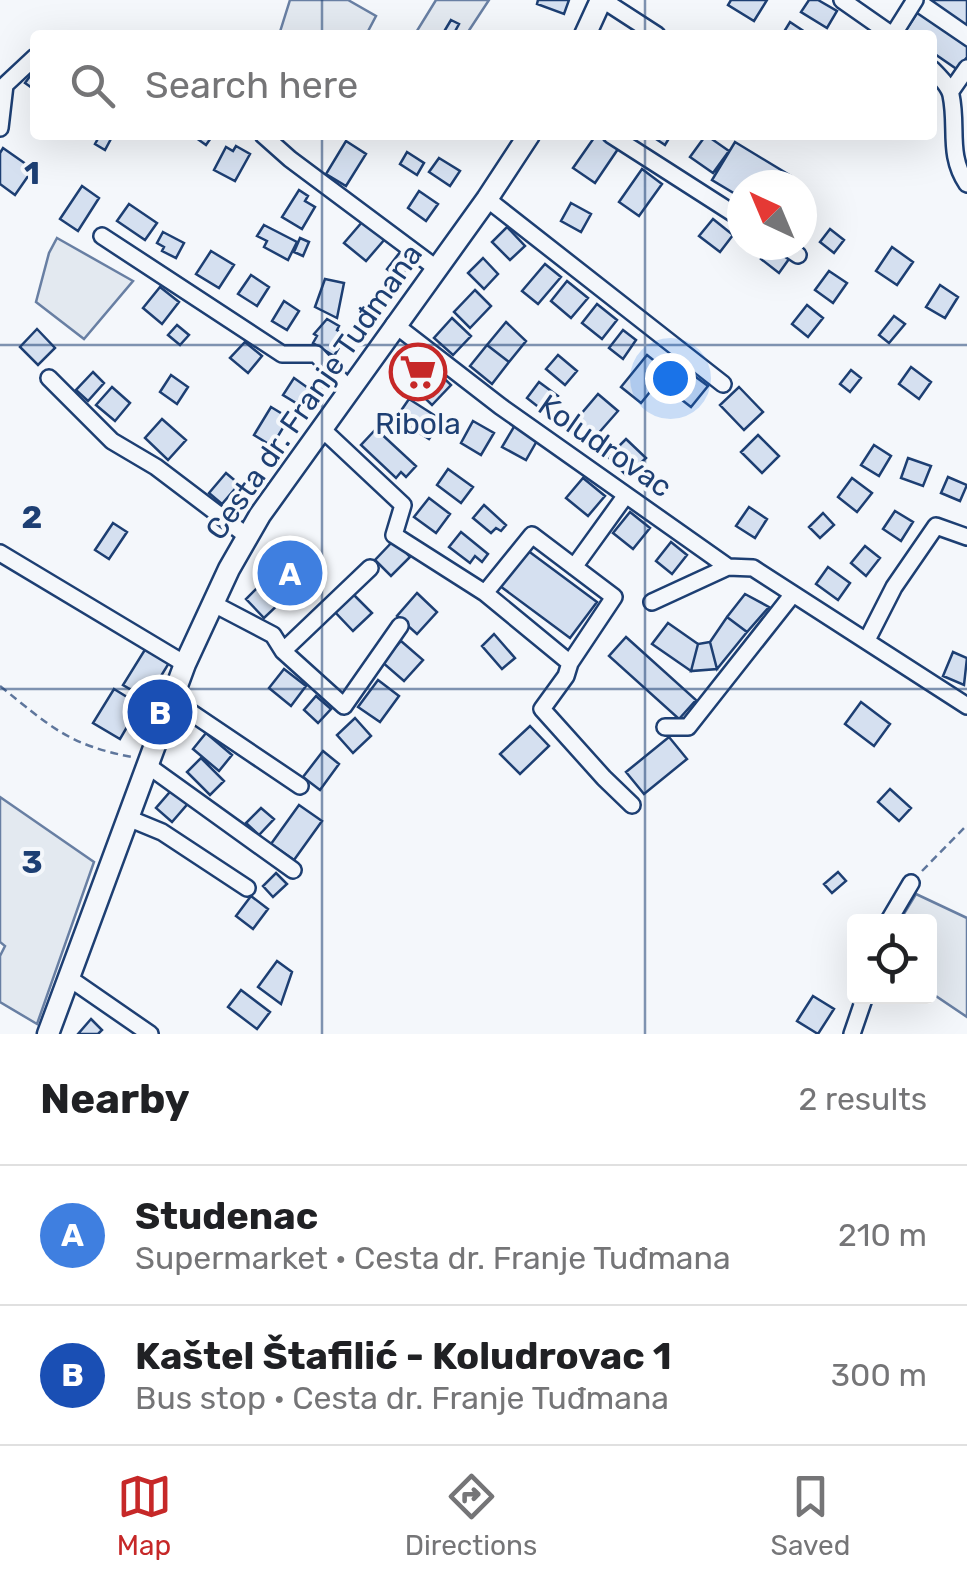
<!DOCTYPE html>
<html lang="en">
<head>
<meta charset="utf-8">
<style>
	body { margin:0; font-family:Rubik,sans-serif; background:#f6f6f6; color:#202124 }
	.controls { position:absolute; right:30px; bottom:30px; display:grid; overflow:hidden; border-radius:10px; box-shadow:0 10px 40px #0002 }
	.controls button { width:90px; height:90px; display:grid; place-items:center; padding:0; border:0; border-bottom:2px solid #e0e0e0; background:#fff; color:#202124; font:50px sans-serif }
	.compass { position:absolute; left:727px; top:170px; width:90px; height:90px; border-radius:50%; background:#fff; box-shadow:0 10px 40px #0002; rotate:316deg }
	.you { position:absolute; left:670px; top:378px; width:35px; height:35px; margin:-25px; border:8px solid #fff; border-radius:50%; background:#1a73e8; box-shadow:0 0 0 15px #1a73e833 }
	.badge { display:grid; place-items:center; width:65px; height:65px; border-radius:50%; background:#c62828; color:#fff; font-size:32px; font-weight:700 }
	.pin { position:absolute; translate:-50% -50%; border:5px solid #fff; box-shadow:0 2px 10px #0006 }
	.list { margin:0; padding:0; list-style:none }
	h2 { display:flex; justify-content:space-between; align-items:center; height:130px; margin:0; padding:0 40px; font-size:42px }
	h2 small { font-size:32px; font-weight:400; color:#757577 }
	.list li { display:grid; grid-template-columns:65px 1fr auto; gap:30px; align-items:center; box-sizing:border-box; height:140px; padding:0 40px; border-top:2px solid #e0e0e0 }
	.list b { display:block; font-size:38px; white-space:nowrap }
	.list p { margin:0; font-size:32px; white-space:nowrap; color:#757577 }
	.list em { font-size:32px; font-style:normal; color:#757577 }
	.icon { flex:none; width:55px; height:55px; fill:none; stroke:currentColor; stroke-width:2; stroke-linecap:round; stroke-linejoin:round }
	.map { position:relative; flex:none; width:967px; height:1034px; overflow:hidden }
	.search { position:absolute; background:#fff; box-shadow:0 10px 40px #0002; left:30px; right:30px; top:30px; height:110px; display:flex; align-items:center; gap:25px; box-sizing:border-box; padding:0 35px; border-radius:10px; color:#757577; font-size:38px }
	.sheet { height:410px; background:#fff }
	nav { display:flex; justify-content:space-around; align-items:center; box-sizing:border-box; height:140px; border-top:2px solid #e0e0e0; background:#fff; font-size:28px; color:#757577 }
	nav a { display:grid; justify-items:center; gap:5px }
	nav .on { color:#c62828 }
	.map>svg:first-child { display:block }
</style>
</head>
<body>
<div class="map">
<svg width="967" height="1034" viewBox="0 0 967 1034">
	<rect width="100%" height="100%" fill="#f4f7fb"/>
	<path fill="#e3e9f0" stroke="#687fa3" stroke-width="2.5" d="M 290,0 L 348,0 L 376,16 L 366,35 L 279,35 Z
		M 436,0 L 489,0 L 466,35 L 418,35 L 415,34 Z
		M 57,238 L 133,281 L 84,339 L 36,302 L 49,253 Z
		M 0,797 L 94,862 L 37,1024 L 0,1002 L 0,956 L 5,946 L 0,942 Z
		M 916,894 L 967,918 L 967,1017 L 930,992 L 930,922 L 899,922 Z"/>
	<path fill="#d5e0f0" stroke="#1d3f73" stroke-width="2.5" d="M 538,0 L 569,0 L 564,14 L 537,4 Z
		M 731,0 L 767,0 L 754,21 L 728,5 Z
		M 809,0 L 818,0 L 837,11 L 827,28 L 801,12 Z
		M 931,0 L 967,0 L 967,25 Z
		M 917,13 L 967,47 L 967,57 L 958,70 L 932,52 L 932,35 L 904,33 Z
		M 451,20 L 459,24 L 453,35 L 442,35 Z
		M 790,22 L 808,34 L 807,35 L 782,35 Z
		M 33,72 L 35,73 L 35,90 L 25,83 Z
		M 100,135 L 113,135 L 105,150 L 95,144 Z
		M 192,135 L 213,135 L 206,145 Z
		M 596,135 L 603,135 L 620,146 L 595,183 L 573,168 Z
		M 650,135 L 671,135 L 665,145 Z
		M 706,135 L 729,151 L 713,173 L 690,157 Z
		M 346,141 L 366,154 L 346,186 L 326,174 Z
		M 735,142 L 791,176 L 786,185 L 742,185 L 742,198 L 712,180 Z
		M 236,146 L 250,154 L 235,181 L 214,170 L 226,147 L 233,151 Z
		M 3,148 L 33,169 L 15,195 L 0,184 L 0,153 Z
		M 407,152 L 424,163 L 417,175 L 400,164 Z
		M 439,158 L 460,171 L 450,186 L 429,172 Z
		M 642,169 L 662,184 L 639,216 L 619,202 Z
		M 82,186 L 99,198 L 78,231 L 60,219 Z
		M 299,190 L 308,196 L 305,201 L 315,207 L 302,229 L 282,217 Z
		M 419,191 L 438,204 L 426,221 L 408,208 Z
		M 571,203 L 591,214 L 581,232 L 561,221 Z
		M 129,204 L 157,223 L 145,240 L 117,221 Z
		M 713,219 L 733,235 L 720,252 L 699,236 Z
		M 363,221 L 385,239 L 366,261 L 344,243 Z
		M 264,225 L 297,242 L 288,260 L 264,247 L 267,241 L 257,236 Z
		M 507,227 L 525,246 L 510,260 L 492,242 Z
		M 830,229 L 844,240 L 834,253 L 820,242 Z
		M 163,232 L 184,243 L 176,258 L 162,251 L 164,247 L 157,243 Z
		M 300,238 L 309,242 L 303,256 L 294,252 Z
		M 771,246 L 789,259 L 779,273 L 761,259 Z
		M 404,247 L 417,257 L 399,279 L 387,269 Z
		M 892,247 L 913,262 L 897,285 L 876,271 Z
		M 211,251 L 234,265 L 219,288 L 196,274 Z
		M 483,258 L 498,274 L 484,289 L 468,273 Z
		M 545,264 L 561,277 L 538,304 L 522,291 Z
		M 829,271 L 847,283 L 833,303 L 815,290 Z
		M 251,275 L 269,287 L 257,306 L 238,294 Z
		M 325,279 L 344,283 L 337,318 L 315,307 Z
		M 567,281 L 588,298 L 571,318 L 551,301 Z
		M 940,285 L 958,297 L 945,318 L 926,307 Z
		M 160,287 L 179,302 L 162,324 L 143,308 Z
		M 475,290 L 491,306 L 470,328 L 454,312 Z
		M 284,301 L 299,311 L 287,330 L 272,321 Z
		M 597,304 L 617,320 L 602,339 L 582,323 Z
		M 807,305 L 823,318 L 808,337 L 792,324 Z
		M 894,316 L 905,324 L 889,343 L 879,335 Z
		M 452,318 L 471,336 L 453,355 L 434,338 Z
		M 327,319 L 339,326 L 337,330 L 346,336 L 334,356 L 313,343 L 317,336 L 314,334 Z
		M 506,322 L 526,341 L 509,362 L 487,345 Z
		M 177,325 L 189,335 L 180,345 L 168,335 Z
		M 37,329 L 55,348 L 38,365 L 20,347 Z
		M 623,330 L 636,340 L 623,359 L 609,348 Z
		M 245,342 L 262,356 L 248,373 L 230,358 Z
		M 487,345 L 509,362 L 492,384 L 470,366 Z
		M 558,355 L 577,371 L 565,385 L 546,369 Z
		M 647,355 L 667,371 L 641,403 L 621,387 Z
		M 423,358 L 451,385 L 432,405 L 404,378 Z
		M 911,367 L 931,382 L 919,399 L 899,384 Z
		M 685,369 L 708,386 L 691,407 L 669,390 Z
		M 851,370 L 861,378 L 850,392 L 840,384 Z
		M 93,372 L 104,383 L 88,401 L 76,390 Z
		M 171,375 L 188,387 L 177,404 L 160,392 Z
		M 294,378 L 311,390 L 301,406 L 283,395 Z
		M 539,382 L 558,396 L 546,413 L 527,398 Z
		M 112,387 L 130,403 L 115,421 L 96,405 Z
		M 739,387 L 763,412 L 744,430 L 720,405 Z
		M 598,394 L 618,411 L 589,444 L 570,427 Z
		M 409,399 L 442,420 L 429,439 L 396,418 Z
		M 271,407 L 289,418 L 272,446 L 254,435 Z
		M 162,419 L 186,440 L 168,460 L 145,438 Z
		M 473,421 L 494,433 L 481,455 L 461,443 Z
		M 515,425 L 538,439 L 526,460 L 502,447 Z
		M 376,429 L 416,466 L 406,477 L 401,472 L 396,478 L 361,445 Z
		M 758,435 L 779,456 L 762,473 L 741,452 Z
		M 626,439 L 646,458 L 627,476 L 608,457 Z
		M 874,445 L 891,456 L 879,476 L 861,465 Z
		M 908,458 L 931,466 L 923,486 L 901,478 Z
		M 448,469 L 473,487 L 461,503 L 437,485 Z
		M 226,473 L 239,484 L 222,504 L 209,493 Z
		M 948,477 L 967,485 L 960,501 L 941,493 Z
		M 583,478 L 605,496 L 588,516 L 566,498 Z
		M 852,478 L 872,493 L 857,512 L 838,497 Z
		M 429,498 L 450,514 L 436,533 L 414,517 Z
		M 484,505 L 506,525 L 501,531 L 496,528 L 491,533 L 473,518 Z
		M 749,507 L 767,519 L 755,538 L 736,526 Z
		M 895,511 L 913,522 L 901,541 L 883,529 Z
		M 630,512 L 650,528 L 633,549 L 613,533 Z
		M 823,513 L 834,525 L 820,538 L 809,527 Z
		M 113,523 L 127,532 L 109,559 L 95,550 Z
		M 461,532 L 488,554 L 482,562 L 475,556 L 470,563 L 449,547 Z
		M 394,540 L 410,557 L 391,576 L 375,560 Z
		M 671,542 L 687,555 L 672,574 L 656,561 Z
		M 865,546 L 880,558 L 866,576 L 851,563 Z
		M 527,550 L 597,602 L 570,638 L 500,586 Z
		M 289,557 L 313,580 L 298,595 L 274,572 Z
		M 828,567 L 850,583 L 838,600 L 816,584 Z
		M 264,581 L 283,600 L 264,618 L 246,599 Z
		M 352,593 L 372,613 L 353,631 L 334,611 Z
		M 417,593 L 437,612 L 417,634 L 397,616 Z
		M 745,594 L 769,607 L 747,632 L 727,617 Z
		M 727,617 L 747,632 L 717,669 L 710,642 Z
		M 668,623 L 698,644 L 691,671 L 652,644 Z
		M 494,634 L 515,658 L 502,669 L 482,646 Z
		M 626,637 L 696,700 L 679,719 L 609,656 Z
		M 401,641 L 423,660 L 404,681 L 382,662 Z
		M 710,642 L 717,669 L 691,671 L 698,644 Z
		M 146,648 L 169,663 L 147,699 L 123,685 Z
		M 953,652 L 967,658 L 964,685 L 943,676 Z
		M 284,669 L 306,686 L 291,706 L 269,688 Z
		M 378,680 L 399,696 L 380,722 L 358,707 Z
		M 114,689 L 140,705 L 120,739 L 93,723 Z
		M 316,696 L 331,709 L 318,723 L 304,710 Z
		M 861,702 L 890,724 L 874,746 L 845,724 Z
		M 355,718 L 371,736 L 353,753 L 337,735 Z
		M 530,726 L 549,746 L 520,774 L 500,754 Z
		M 206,733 L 232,755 L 219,771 L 193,749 Z
		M 669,737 L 687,759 L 644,794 L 626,772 Z
		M 323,751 L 339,764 L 320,790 L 303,777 Z
		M 201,758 L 224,781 L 210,795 L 187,772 Z
		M 175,786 L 191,800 L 172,822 L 156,808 Z
		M 890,789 L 911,808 L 899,821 L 878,802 Z
		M 299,805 L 322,821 L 294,860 L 271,844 Z
		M 261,808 L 274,819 L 259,835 L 246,823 Z
		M 838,872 L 846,881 L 832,893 L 824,884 Z
		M 276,873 L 287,884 L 273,897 L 263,886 Z
		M 251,896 L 268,909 L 253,929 L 236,916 Z
		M 277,961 L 292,972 L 281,1004 L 258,987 Z
		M 241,990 L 270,1012 L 257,1029 L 228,1007 Z
		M 813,996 L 834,1009 L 818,1034 L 797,1021 Z
		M 91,1019 L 102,1030 L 98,1034 L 78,1034 Z"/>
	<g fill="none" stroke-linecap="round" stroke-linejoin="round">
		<g stroke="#1d3f73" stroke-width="20">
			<path id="minor" d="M 603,0 L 657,35
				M 842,0 L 892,35
				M 893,35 L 915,0
				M 932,69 C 939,76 949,86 951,95 C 958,128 947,154 967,184
				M 951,91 L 967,68
				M 0,128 L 5,85 L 35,57
				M 263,135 L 290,159 L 436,268
				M 611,135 L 742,219
				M 487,199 L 723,384
				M 102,236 L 282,354 L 316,354 L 349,389
				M 783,245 L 798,255
				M 394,324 L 500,406 L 728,567 L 753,568 L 967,706
				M 49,378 L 112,441 L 156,467 L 247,536
				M 322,429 L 403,505 L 394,535 L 485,593 L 570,663 L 566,676 L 542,709 L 604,778 L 632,805
				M 0,553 L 185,664
				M 574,567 L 626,495
				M 485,593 L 532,535 L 614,597 L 570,663
				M 652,602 L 728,567
				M 212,603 L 273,635 L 283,651 L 344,706 L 400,626
				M 867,640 L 894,587 L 936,526 L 967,537
				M 283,651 L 370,568
				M 171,699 L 300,786
				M 665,727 L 688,727 L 793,594
				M 147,765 L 293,870
				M 128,818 L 162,832 L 247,888
				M 888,922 L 911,883
				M 69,978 L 150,1034
				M 852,1034 L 865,996"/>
		</g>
		<g stroke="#1d3f73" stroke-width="25">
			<path id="major" d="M 585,35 L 601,0
				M 48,1034 L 185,664 L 229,569 L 260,515 L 487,199 L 529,135"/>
		</g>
		<path stroke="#5e769c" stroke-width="2.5" stroke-dasharray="8 5" stroke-linecap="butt" d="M 0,686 C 50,726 68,745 132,757
			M 922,871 L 967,825"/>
		<use href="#minor" stroke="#f4f7fb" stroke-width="15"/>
		<use href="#major" stroke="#f4f7fb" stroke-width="20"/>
	</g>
	<path fill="none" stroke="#1d3f73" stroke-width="2.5" stroke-opacity="0.55" d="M 322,0 L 322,35M 645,0 L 645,35M 322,135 L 322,1034M 645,135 L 645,1034M 0,345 L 967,345M 0,689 L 967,689"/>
	<defs>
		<g id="supermarket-ring" transform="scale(2.875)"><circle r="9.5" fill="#f4f7fb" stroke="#c62828" stroke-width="1.5"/><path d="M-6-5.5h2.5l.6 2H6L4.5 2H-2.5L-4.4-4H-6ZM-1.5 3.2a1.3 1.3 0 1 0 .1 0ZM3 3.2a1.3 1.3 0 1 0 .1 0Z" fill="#c62828"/></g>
	</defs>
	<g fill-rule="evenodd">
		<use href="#supermarket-ring" x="418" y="372"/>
	</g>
	<g text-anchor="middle" stroke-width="8" stroke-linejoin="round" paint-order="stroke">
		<g font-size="30" fill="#1d3f73" stroke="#f4f7fb">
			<text transform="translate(314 392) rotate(-55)" y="10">Cesta dr. Franje Tuđmana</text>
			<text transform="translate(605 446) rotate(35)" y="10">Koludrovac</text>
		</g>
		<g font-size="30" fill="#1d3f73" stroke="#f4f7fb">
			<text x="418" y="434">Ribola</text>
		</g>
	</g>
	<g font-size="32" text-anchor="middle" font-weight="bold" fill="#1d3f73" stroke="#f4f7fb" stroke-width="8" stroke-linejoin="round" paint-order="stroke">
		<text x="32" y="184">1</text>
		<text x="32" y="528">2</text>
		<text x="32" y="873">3</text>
	</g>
</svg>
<div class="controls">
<button><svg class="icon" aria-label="locate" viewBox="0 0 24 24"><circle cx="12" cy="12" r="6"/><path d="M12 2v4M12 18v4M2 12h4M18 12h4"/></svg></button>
</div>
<svg class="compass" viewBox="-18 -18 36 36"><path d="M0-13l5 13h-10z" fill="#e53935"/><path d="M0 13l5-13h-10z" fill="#757577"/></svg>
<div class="you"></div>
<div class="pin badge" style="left:290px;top:573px;background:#3f7fe0">A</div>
<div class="pin badge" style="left:160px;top:712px;background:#1a4fb4">B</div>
<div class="search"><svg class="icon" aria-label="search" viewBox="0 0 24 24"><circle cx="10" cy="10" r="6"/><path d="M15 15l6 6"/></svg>Search here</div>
</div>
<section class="sheet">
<h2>Nearby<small>2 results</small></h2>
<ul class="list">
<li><span class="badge" style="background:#3f7fe0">A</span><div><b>Studenac</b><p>Supermarket · Cesta dr. Franje Tuđmana</p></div><em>210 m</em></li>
<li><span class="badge" style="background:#1a4fb4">B</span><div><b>Kaštel Štafilić - Koludrovac 1</b><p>Bus stop · Cesta dr. Franje Tuđmana</p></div><em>300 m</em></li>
</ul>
</section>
<nav>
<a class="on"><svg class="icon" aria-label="map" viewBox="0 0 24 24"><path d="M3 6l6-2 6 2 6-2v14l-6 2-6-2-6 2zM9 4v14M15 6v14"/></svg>Map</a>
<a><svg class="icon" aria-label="directions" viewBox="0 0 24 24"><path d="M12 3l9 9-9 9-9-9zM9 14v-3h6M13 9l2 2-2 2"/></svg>Directions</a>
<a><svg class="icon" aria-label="saved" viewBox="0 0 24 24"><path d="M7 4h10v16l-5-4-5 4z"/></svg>Saved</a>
</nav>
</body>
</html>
